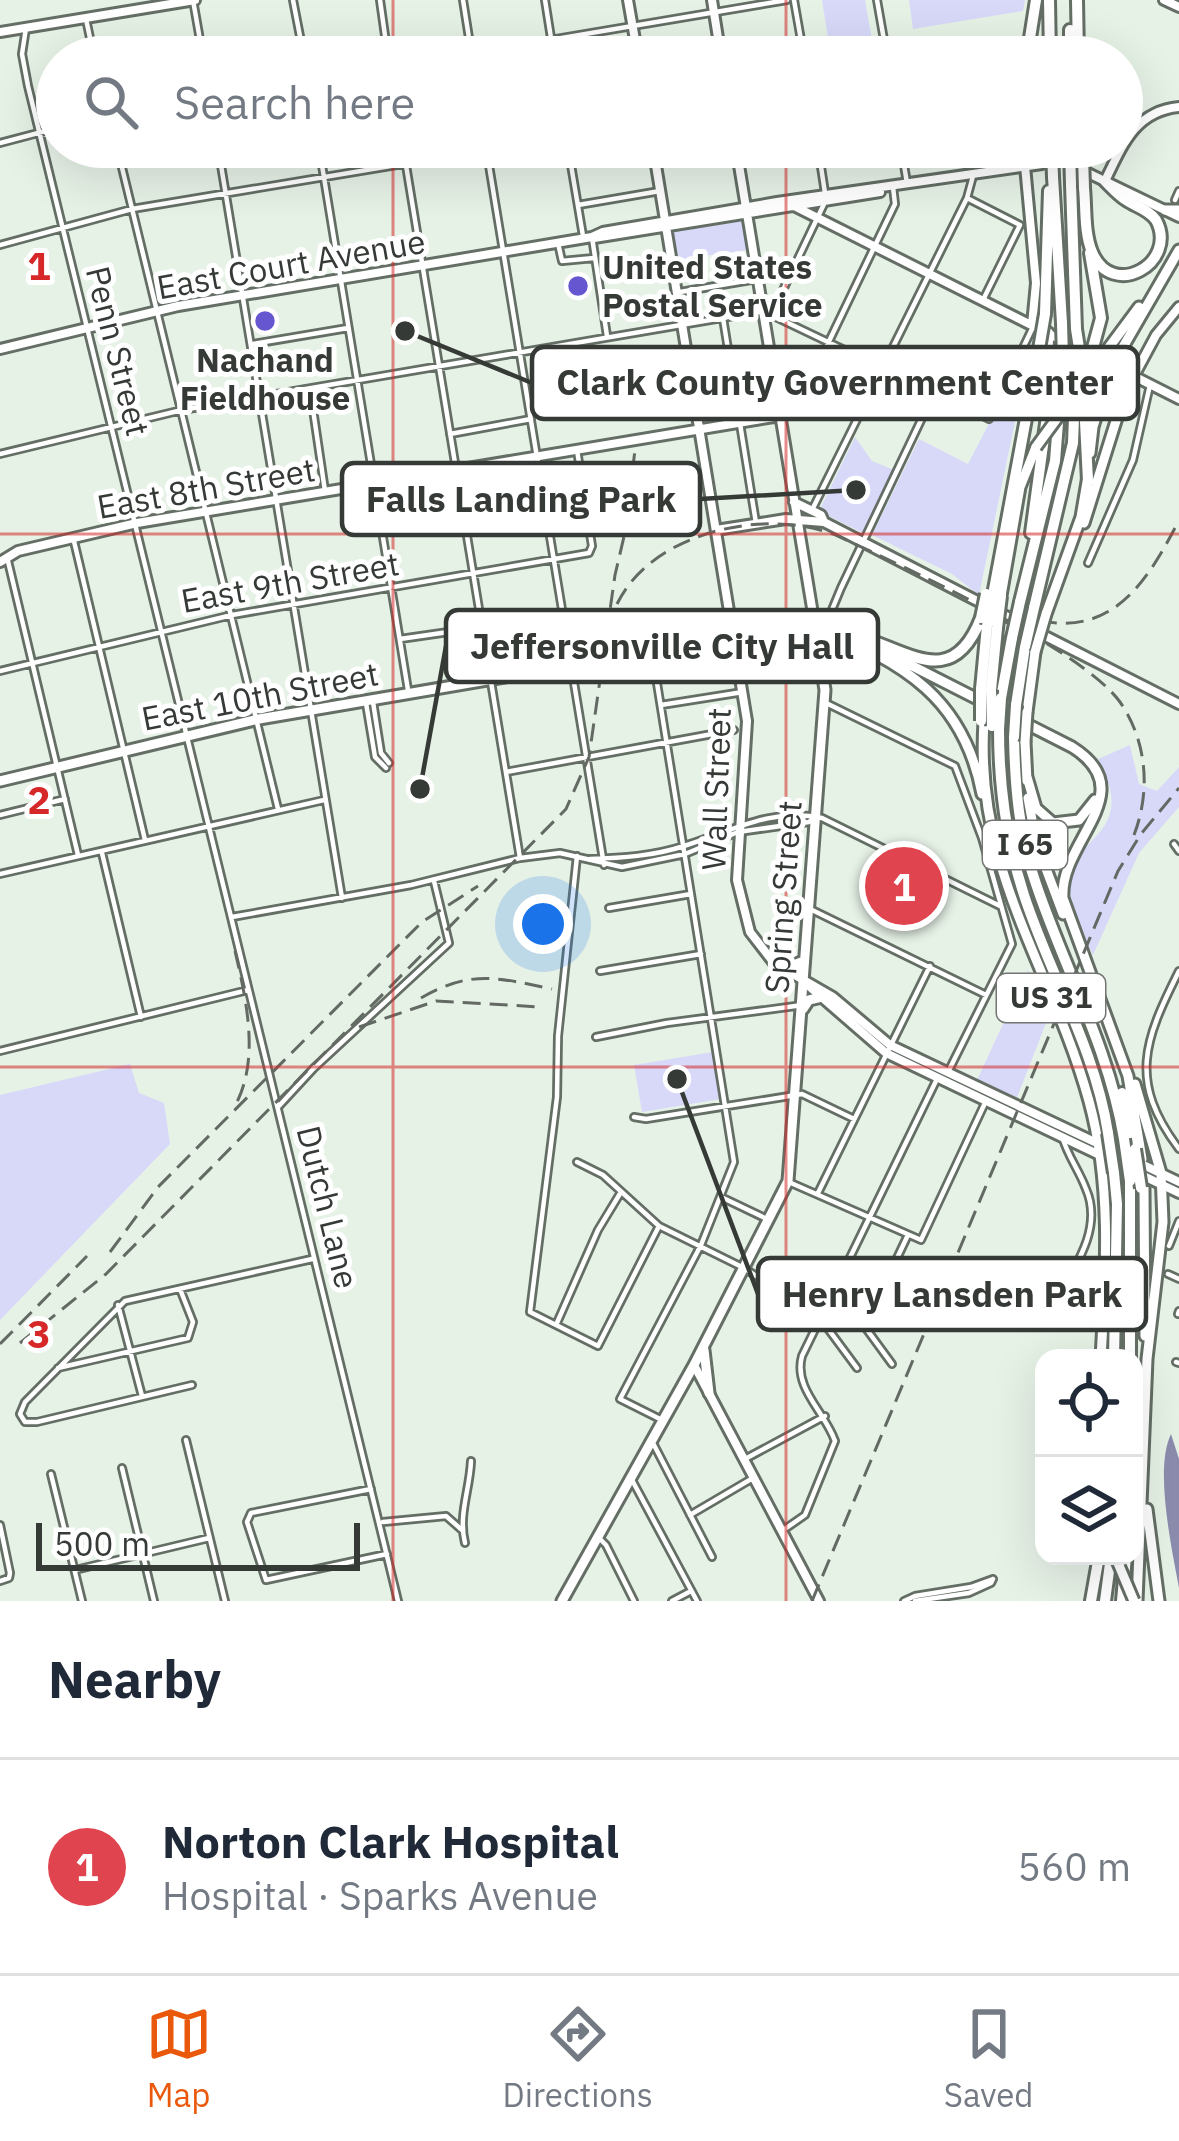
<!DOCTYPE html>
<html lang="en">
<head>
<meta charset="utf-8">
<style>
	body { margin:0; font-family:"IBM Plex Sans",sans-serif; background:#f2f2f3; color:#1f2937 }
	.controls { position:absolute; right:36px; bottom:36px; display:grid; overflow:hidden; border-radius:24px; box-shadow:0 12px 48px #0002 }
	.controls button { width:108px; height:108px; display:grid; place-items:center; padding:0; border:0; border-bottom:3px solid #e0e1e3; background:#fff; color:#1f2937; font:60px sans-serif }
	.scale { position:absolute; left:36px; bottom:30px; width:324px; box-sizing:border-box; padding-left:12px; border:6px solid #363a36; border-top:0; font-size:33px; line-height:42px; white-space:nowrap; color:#363a36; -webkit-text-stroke:9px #fff; paint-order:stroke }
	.you { position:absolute; left:543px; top:924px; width:42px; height:42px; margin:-30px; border:9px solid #fff; border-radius:50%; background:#1a73e8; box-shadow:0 0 0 18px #1a73e833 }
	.badge { display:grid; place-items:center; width:78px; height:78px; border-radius:50%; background:#ea580c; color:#fff; font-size:39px; font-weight:700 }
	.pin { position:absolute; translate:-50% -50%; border:6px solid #fff; box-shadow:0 3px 12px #0006 }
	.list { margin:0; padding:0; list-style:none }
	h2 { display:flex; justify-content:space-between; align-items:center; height:156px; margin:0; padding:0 48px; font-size:51px }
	h2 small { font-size:39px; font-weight:400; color:#747a83 }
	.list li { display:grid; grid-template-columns:78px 1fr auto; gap:36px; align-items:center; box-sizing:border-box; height:216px; padding:0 48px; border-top:3px solid #e0e1e3 }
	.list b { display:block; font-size:45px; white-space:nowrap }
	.list p { margin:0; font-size:39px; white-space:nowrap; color:#747a83 }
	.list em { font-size:39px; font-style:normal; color:#747a83 }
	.icon { flex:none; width:66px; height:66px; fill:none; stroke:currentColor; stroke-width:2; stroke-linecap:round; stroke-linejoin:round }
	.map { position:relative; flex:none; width:1179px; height:1601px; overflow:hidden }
	.search { position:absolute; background:#fff; box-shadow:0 12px 48px #0002; left:36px; right:36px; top:36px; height:132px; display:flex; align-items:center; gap:30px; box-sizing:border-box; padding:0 42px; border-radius:66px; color:#747a83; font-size:45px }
	.sheet { height:372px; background:#fff }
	nav { display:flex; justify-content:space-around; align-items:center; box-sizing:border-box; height:168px; border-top:3px solid #e0e1e3; background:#fff; font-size:33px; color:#747a83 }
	nav a { display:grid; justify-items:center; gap:6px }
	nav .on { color:#ea580c }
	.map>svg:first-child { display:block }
</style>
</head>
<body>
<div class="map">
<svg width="1179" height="1601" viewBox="0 0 1179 1601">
	<rect width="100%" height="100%" fill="#e7f2e7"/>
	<path fill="#d8d9f9" d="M 822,0 L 865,0 L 875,57 L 831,57 Z
		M 909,0 L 1025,0 L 1023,11 L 913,29 Z
		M 742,221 L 747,250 L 676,260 L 670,232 Z
		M 1032,340 L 979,595 L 952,574 L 872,535 L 919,439 L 968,464 Z
		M 855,437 L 872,461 L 894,470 L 863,533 L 819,511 Z
		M 1130,745 L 1139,784 L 1157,791 L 1179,767 L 1179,807 L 1139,853 L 1093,955 C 1085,937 1070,913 1068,894 C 1061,834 1143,842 1098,759 Z
		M 1028,970 L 1048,1018 L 1016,1100 L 977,1080 Z
		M 713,1052 L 721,1099 L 642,1112 L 634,1065 Z
		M 130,1064 L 139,1093 L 164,1103 L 170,1144 L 0,1320 L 0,1095 Z"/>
	<path fill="#8c8dae" d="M 1171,1434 L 1179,1459 L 1179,1588 C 1172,1549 1154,1469 1171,1434 Z"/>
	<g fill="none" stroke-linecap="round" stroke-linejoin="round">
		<g stroke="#646e65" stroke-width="10">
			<path id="street" d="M 193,0 L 203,57
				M 293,0 L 304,57
				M 380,0 L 388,57
				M 463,0 L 472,57
				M 545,0 L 554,57
				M 794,0 L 804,57
				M 877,0 L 887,57
				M 86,19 L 94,57
				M 26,28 L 22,54 L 28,86 L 398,1601
				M 449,57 L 787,0
				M 0,143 L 57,128
				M 117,147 L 278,809
				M 218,147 L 342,898
				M 319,147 L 408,690
				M 403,147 L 520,858
				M 486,147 L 604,865
				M 568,147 L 583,236
				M 818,147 L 825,193
				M 901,147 L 907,183
				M 967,198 L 1020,225 L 983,300
				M 1175,200 L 1179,191
				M 578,205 L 660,191
				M 592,237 L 607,336
				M 558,243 L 562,261 L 594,258
				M 0,245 L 132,209 L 505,147
				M 680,292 L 757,279
				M 772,313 L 824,204
				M 723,318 L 756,523
				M 253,344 L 348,328
				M 733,382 L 773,375
				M 310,389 L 325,491
				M 782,416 L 794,414 L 895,204 L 893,187
				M 450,434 L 531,419
				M 0,454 L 182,410 L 763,311 L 989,419 L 1032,329
				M 812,510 L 967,198 L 973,176
				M 73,537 L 145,840
				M 7,557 L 78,855
				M 1088,563 L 1133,460 L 1150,385
				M 832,626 L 829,617 L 841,588 L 934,393
				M 400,639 L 483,627
				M 652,652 L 734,1162 L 701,1245 L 620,1399 L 662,1420
				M 0,671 L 232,615 L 589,553 L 592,546 L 577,450
				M 373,702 L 381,753 L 389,763
				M 824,702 L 955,766 L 982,838 L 1012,944 L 949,1070
				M 366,703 L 375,757 L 386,768
				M 661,705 L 743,692
				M 506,772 L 734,730
				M 0,815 L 65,799
				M 1174,844 L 1179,851
				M 102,853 L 141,1017
				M 577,856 L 558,1036 L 557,1097 L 530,1312 L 598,1346 L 659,1226
				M 590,859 C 621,858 654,856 684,846 C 730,832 771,807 822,818 L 1000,906
				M 0,874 L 324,800
				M 609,908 L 691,894
				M 808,908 L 986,995
				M 232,917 L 411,885 L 520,858 L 560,853 L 622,867 L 685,854 L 738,832 L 809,822 L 815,816
				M 600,971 L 701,954
				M 1179,971 C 1144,1041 1128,1081 1179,1149
				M 596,1037 L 667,1023 L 803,1005
				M 0,1051 L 248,990
				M 278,1107 L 314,1068 L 449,943 L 434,881
				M 634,1117 L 646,1119 L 802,1094 L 854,1119
				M 577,1162 L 603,1175 L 659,1226 L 744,1268 L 820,1318 L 857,1368
				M 791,1183 L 921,1240 L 985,1103
				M 818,1193 L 930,966
				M 721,1197 L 769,1220
				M 1169,1246 L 1179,1221
				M 1168,1274 L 1179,1279
				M 987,1277 L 1080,1319
				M 835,1286 L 892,1364
				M 118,1305 L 142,1396
				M 1053,1306 C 1072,1271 1104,1230 1086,1189 C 1079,1170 1067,1155 1062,1136
				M 1178,1314 L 1179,1311
				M 556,1325 L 598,1230 L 621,1192
				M 865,1326 L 907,1237
				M 1176,1362 L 1179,1363
				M 58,1368 L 188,1338 L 193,1322 L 180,1289
				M 192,1385 L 37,1422 L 25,1422 L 20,1414 L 25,1402 L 125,1301 L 312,1259
				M 186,1440 L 225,1601
				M 654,1445 L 712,1557
				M 745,1459 L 825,1416
				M 122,1468 L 154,1601
				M 51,1474 L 82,1601
				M 632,1480 L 697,1601
				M 371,1489 L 251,1513 L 247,1522 L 266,1580 L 387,1554
				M 690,1515 L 753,1478
				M 383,1522 L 446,1516 L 462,1530
				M 0,1525 L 10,1573 L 9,1578 L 0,1581
				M 782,1531 L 805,1515 L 835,1441 C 825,1412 793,1388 802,1356 L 936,1081
				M 597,1536 L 606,1545 L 634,1601
				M 465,1543 C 458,1515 470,1489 471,1461
				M 75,1570 L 209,1538
				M 672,1601 L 691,1591
				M 904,1601 L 915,1596 L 971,1587 L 993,1579
				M 915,1601 L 969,1593 L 991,1583 L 993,1579"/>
		</g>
		<g stroke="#646e65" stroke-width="14">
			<path id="secondary" d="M 628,0 L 638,57
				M 712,0 L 721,57
				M 1164,0 L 1179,7
				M 0,32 L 195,0
				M 653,147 L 747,721 L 737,880 L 750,932 L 774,963 L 833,997 L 890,1045 L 1179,1182
				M 736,147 L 815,626
				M 1025,166 L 1036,283 L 1032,325
				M 1088,173 L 1179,217
				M 1105,181 C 1122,146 1135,111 1179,107
				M 794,206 L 1081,350
				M 594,238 L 880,192
				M 0,349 L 178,306 L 592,237 L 603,232 L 777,202 L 1042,164
				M 1100,359 L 1179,399
				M 1134,376 L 1156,335 L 1179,307
				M 794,502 L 821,515 L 824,522
				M 716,530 L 786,519 L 824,522 L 987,606
				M 0,562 L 18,551 L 137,523 L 780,416
				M 1000,613 L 1179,704
				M 803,981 L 886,1053 L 1179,1193
				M 694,1365 L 819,1601"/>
		</g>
		<g stroke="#646e65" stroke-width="15">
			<path id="primary" d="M 1165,210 L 1179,210
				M 1110,346 L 1139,307
				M 1119,354 L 1179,250
				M 1090,453 L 1093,427 L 1108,377
				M 1084,523 L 1121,405 L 1134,376
				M 1001,596 L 1020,487 L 1036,447
				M 1046,614 L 1081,517 L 1088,476
				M 819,628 C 904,663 964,698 982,794
				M 873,646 L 1072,747 C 1144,792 1059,841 1063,898 L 1128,1076 L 1142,1159
				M 1027,712 L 1035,652
				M 984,722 C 974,871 1052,967 1089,1101 C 1112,1185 1106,1272 1101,1358
				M 1025,742 L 1027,781
				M 1027,777 L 1036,808 L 1053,823 L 1079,820 L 1095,800
				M 0,781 L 259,719 L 652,652 L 826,625 L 858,638
				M 1028,798 L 1036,842 L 1063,914
				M 783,969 L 804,961
				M 803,1009 L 809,1000 L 822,997
				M 1135,1084 L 1161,1173 L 1163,1222 L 1147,1359 L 1137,1601
				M 1144,1188 L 1145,1336
				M 704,1350 L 709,1393
				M 1147,1509 L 1159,1601
				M 562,1601 L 694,1365 L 788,1181 L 825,690 L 815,626"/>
		</g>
		<g stroke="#646e65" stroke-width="16">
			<path id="highway" d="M 1049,0 L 1050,57
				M 1077,0 L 1078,57
				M 1027,57 L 1036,0
				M 1070,57 L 1070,30
				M 1022,147 L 1025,166
				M 1053,177 L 1062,323
				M 1071,184 L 1076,329
				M 1084,188 C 1086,208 1084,233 1092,252 C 1112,301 1179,263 1156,220 C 1148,209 1136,207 1126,200 C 1118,195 1111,187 1105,181
				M 1090,253 L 1101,318 L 1091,355
				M 1045,314 L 1049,191
				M 1083,382 L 1088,481
				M 1031,533 L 1047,416 L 1048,333
				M 993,595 L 1039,349
				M 1020,602 L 1055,461 L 1063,359
				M 1034,608 L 1073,443 L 1076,366
				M 852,635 C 904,646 951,695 981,618
				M 981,689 L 987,626
				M 991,690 L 997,628
				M 1001,698 L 1012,638
				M 1016,705 L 1025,647
				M 999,729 C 999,786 1006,840 1024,895 C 1050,975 1095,1048 1108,1133
				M 1014,737 C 1015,787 1019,836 1036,884 C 1065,970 1109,1048 1124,1139
				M 1122,1093 L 1135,1149
				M 1114,1358 L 1117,1204 L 1114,1173
				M 1130,1358 L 1130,1181
				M 1091,1601 L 1099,1556
				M 1105,1601 L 1111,1556
				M 1122,1601 L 1126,1556"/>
		</g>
		<use href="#street" stroke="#fff" stroke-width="4.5"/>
		<use href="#secondary" stroke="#fff" stroke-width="8"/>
		<use href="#primary" stroke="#fff" stroke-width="9"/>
		<use href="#highway" stroke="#fff" stroke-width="10"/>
		<path stroke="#636963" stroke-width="3" stroke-dasharray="18 9" stroke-linecap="butt" d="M 629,498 L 635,450
			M 628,525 L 648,506 L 672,500
			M 617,604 C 652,532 763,508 833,534 C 899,564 1081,648 1120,702 C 1147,741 1151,791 1134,835
			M 1013,613 C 1102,646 1141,595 1178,522
			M 235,951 C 246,999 260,1058 236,1104
			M 421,998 C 471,969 499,978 552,989
			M 359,1027 L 436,1001 L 541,1007
			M 110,1252 L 158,1187 L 401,943 L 422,922 L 478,886
			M 20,1343 L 106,1274 L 566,809 L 589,757 L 615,575 L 637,481
			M 0,1344 L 87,1256
			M 812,1601 L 1118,871 L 1141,834 L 1179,788"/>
		<g stroke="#646e65" stroke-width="15" stroke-linecap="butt">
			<path id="primary-bridge" d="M 1108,377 L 1119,354
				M 1036,447 L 1110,346
				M 1035,652 L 1046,614
				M 1025,742 L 1027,712
				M 1115,1556 L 1134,1601"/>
		</g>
		<g stroke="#646e65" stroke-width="16" stroke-linecap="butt">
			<path id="highway-bridge" d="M 1070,149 L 1071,184
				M 1052,150 L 1053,177
				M 1083,156 L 1084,188
				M 1062,323 L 1063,359
				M 1076,329 L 1082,367
				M 1039,349 L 1045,314
				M 981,618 L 986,594
				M 987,626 L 993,595
				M 997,628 L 1001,596
				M 1012,638 L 1020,602
				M 1025,647 L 1034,608
				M 991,690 L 992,726
				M 981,721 L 981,689
				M 999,729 L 1001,698
				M 1014,737 L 1016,705
				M 1108,1133 L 1114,1173
				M 1124,1139 L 1130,1181
				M 1135,1149 L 1141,1188"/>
		</g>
		<use href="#primary-bridge" stroke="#fff" stroke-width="9"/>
		<use href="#highway-bridge" stroke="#fff" stroke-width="10"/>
	</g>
	<path fill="none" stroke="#d62828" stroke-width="3" stroke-opacity="0.55" d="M 393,0 L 393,57M 786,0 L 786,57M 393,147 L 393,1601M 786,147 L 786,1601M 0,534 L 1179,534M 0,1067 L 1179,1067"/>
	<g fill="#6656cf" stroke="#fff" stroke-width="4.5">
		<circle cx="578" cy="286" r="12"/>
		<circle cx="265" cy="321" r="12"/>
	</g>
	<g text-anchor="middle" stroke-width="10" stroke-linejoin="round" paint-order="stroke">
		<g fill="#fff" stroke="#727572" stroke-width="3">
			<rect x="983" y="821" width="84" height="48" rx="9"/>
			<rect x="997" y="974" width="108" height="48" rx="9"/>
		</g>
		<g font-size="30" font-weight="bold" fill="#363a36">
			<text x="1025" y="855">I 65</text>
			<text x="1051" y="1008">US 31</text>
		</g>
		<g font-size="33" fill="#363a36" stroke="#fff">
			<text transform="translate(291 264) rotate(-10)" y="12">East Court Avenue</text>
			<text transform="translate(118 351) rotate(76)" y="12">Penn Street</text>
			<text transform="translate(206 488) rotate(-10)" y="12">East 8th Street</text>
			<text transform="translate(290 582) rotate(-10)" y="12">East 9th Street</text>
			<text transform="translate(260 696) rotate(-11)" y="12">East 10th Street</text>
			<text transform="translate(716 789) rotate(-88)" y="12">Wall Street</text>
			<text transform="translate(783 897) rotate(-86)" y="12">Spring Street</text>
			<text transform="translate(328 1207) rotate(76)" y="12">Dutch Lane</text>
		</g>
		<g font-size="33" font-weight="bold" fill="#363a36" stroke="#fff" text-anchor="start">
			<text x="602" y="279">United States<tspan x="602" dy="38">Postal Service</tspan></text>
			<text x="265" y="372" text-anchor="middle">Nachand<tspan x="265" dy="38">Fieldhouse</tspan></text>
		</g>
	</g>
	<g font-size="39" text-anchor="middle" font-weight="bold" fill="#d62828" stroke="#fff" stroke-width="10" stroke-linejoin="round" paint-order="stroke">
		<text x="39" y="280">1</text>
		<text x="39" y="814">2</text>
		<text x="39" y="1348">3</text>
	</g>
	<path fill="none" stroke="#363a36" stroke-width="4.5" d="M405 331L532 383M856 490L700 499M420 789L446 646M677 1079L758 1294"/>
	<g fill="#363a36" stroke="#fff" stroke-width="4.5">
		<circle cx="405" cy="331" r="12"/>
		<circle cx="856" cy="490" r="12"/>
		<circle cx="420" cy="789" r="12"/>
		<circle cx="677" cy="1079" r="12"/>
	</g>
	<g fill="#fff" stroke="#363a36" stroke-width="4.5">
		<rect x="532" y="347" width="606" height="72" rx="12"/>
		<rect x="342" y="463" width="358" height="72" rx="12"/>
		<rect x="446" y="610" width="432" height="72" rx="12"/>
		<rect x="758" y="1258" width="388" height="72" rx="12"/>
	</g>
	<g font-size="36" text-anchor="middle" font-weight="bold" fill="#363a36">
		<text x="835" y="395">Clark County Government Center</text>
		<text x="521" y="512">Falls Landing Park</text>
		<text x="662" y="659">Jeffersonville City Hall</text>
		<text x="952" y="1307">Henry Lansden Park</text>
	</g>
</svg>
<div class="controls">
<button><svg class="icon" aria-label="locate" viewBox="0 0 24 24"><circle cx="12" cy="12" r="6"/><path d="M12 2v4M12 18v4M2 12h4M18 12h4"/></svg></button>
<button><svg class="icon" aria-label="layers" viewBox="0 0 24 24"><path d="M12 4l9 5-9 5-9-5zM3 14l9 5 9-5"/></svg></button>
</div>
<div class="scale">500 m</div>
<div class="you"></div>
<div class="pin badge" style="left:904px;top:886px;background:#e0444e">1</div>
<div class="search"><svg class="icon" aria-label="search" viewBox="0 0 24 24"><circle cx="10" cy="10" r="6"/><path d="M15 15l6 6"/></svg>Search here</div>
</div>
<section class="sheet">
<h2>Nearby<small></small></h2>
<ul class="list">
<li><span class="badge" style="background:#e0444e">1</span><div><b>Norton Clark Hospital</b><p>Hospital · Sparks Avenue</p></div><em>560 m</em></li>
</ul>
</section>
<nav>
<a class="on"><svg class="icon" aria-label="map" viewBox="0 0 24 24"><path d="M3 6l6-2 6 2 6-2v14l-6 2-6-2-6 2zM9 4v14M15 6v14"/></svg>Map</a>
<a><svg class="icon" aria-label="directions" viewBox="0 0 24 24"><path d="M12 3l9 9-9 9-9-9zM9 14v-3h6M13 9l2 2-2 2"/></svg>Directions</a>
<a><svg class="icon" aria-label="saved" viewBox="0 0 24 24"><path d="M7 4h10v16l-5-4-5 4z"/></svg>Saved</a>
</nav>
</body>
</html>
